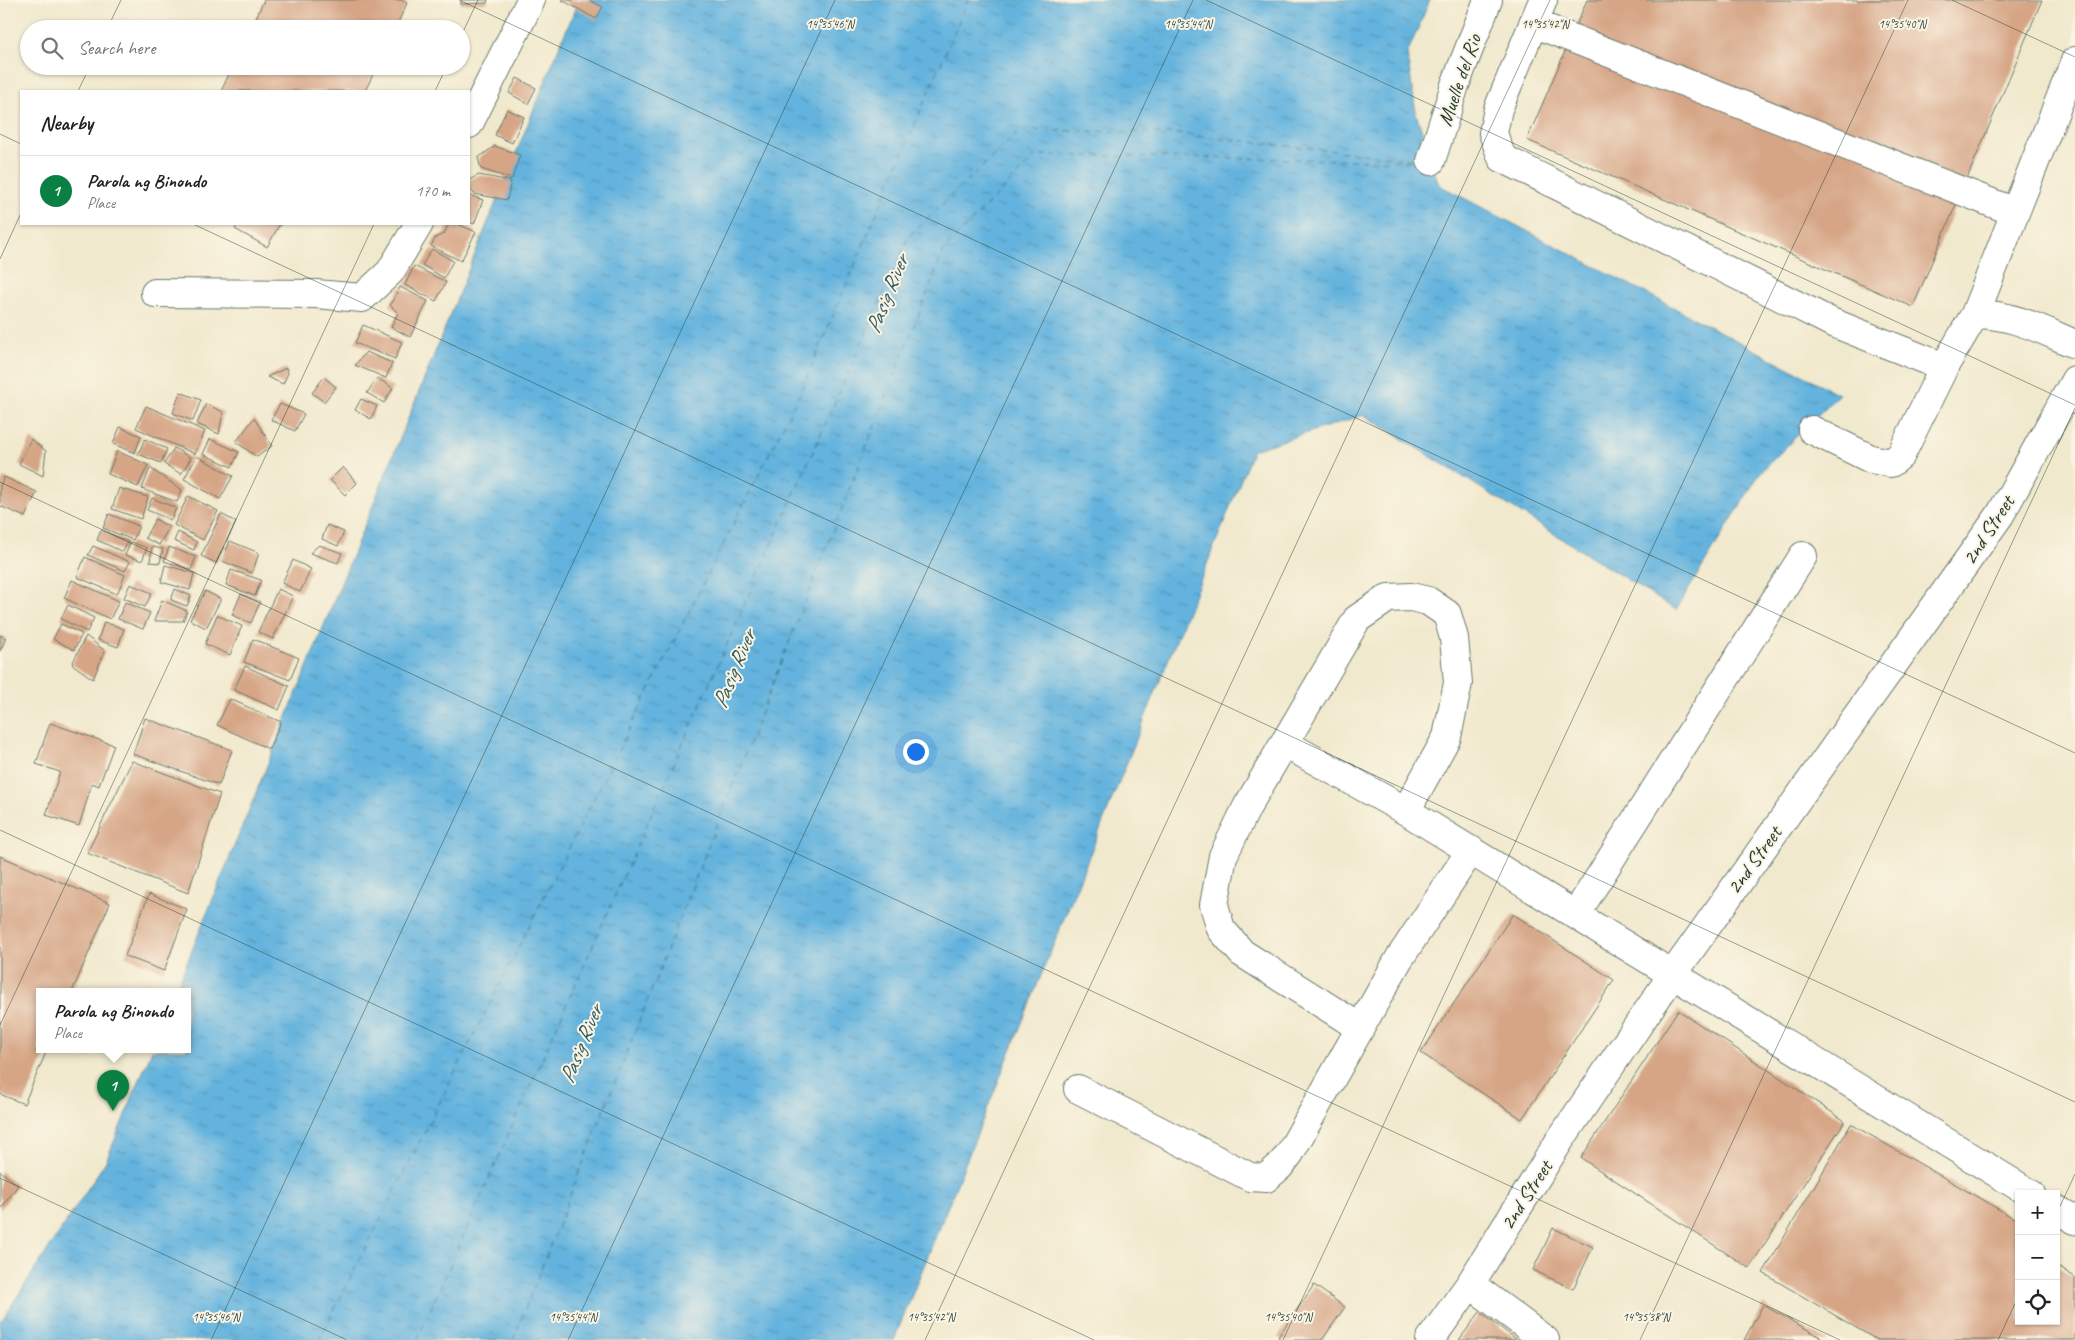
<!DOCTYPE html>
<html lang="en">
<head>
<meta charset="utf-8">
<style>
	body { margin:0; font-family:Caveat,sans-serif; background:#f2f2f2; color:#222 }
	.controls { position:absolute; right:15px; bottom:15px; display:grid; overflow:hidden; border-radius:0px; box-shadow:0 1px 4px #0004 }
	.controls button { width:45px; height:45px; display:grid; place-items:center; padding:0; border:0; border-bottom:1px solid #e0e0e0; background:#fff; color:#222; font:25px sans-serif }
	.you { position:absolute; left:915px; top:751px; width:18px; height:18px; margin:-12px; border:4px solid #fff; border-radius:50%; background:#1a73e8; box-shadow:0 0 0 8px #1a73e833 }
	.badge { display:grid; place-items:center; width:32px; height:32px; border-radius:50%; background:#0b8043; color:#fff; font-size:16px; font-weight:700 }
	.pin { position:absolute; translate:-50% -41px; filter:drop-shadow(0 1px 2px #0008) }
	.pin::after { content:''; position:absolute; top:26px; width:18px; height:15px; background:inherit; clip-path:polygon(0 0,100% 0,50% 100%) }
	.popup { position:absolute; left:36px; top:988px; width:155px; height:65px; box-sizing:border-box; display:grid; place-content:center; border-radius:0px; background:#fff; filter:drop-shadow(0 1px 4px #0005); font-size:16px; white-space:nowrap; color:#767676 }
	.popup b { font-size:19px; color:#222 }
	.popup::after { content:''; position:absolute; left:50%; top:100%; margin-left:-10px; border:10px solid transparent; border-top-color:#fff }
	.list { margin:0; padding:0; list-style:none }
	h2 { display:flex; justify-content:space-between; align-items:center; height:65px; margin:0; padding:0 20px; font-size:21px }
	h2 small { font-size:16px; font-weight:400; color:#767676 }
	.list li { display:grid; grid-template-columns:32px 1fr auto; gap:15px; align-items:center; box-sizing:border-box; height:70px; padding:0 20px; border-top:1px solid #e0e0e0 }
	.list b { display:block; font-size:19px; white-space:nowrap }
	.list p { margin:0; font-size:16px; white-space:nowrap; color:#767676 }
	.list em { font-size:16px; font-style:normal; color:#767676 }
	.icon { flex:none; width:28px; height:28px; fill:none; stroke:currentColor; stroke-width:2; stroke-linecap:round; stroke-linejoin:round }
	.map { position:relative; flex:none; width:2075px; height:1340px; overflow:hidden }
	.search { position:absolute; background:#fff; box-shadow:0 1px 4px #0004; left:20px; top:20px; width:450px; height:55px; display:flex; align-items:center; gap:12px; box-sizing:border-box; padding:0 18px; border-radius:28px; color:#767676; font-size:19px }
	.panel { position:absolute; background:#fff; box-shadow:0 1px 4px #0004; left:20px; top:90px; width:450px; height:135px; border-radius:0px }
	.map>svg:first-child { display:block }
</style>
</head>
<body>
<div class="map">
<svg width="2075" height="1340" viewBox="0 0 2075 1340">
	<defs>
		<pattern id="water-ripples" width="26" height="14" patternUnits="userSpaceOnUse" patternTransform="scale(1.25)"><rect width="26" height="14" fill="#63b3de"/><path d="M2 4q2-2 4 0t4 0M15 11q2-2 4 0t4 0" fill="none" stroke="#5193b5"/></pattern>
	</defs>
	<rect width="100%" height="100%" fill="#fcf5e5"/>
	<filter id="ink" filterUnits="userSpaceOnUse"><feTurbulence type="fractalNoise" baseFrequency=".02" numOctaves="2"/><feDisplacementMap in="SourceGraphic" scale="10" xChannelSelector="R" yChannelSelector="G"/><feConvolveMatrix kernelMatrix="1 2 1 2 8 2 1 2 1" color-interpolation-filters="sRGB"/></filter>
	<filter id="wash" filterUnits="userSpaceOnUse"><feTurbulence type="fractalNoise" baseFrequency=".0096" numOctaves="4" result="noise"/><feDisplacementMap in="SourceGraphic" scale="20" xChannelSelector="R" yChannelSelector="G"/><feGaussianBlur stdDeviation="1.12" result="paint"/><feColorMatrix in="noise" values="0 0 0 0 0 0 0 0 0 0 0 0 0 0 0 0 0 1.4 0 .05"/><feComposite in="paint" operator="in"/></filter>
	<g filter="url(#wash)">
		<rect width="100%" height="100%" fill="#f1e9cd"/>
		<path fill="url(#water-ripples)" stroke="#417889" d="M 580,0 L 1430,0 L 1407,54 L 1416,113 L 1439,185 L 1839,394 L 1760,473 L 1676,610 L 1364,415 L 1253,450 L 894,1340 L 0,1340 L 0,1323 L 106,1161 L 152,1050 L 187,1050 L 187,992 L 175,992 L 564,35 Z"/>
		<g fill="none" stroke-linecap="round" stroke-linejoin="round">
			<path stroke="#305a5e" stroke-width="1" stroke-dasharray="6 5" stroke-linecap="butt" d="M 319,1340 L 800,393 L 968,0
				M 417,1340 L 909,236 L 1021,130 L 1170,133 L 1418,160
				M 513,1340 L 945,248 L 1037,155 L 1418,161"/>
		</g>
		<g id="blocks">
			<path fill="#d6a586" d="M 264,0 L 401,0 L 407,3 L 395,29 L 251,29 Z
				M 462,0 L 488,0 L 487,3 L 460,4 Z
				M 562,0 L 589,0 L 603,7 L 596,19 Z
				M 1587,0 L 2042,0 L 1913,307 L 1527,140 Z
				M 233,66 L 377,66 L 365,91 L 221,91 Z
				M 517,78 L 536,88 L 528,104 L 509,93 Z
				M 507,109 L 524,117 L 512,143 L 495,135 Z
				M 495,146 L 520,155 L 512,179 L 481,169 L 478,158 Z
				M 479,175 L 511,181 L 507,200 L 474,194 L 469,188 L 469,180 Z
				M 469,195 L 483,200 L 474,224 L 469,222 Z
				M 238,224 L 280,224 L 267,247 L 235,229 Z
				M 449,224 L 458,224 L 476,232 L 461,261 L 431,246 L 436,237 L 444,234 Z
				M 432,249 L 453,261 L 444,278 L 422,265 Z
				M 414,266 L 446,282 L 436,301 L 405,285 Z
				M 400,287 L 428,301 L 410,337 L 391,327 L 398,313 L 390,305 Z
				M 363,325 L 402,342 L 395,359 L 355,343 Z
				M 366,352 L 392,363 L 386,378 L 355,365 Z
				M 286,368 L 288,373 L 283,384 L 267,377 Z
				M 324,377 L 336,387 L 324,402 L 312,393 Z
				M 377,378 L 393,388 L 384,403 L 367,393 Z
				M 180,392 L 201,400 L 193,421 L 173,413 Z
				M 361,399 L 377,406 L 371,419 L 355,410 Z
				M 206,404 L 223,412 L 219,434 L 197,424 Z
				M 280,404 L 304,414 L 295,431 L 271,420 Z
				M 146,406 L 205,431 L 195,454 L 136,428 Z
				M 254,418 L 272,446 L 257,457 L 236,442 Z
				M 120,427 L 141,436 L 135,453 L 113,444 Z
				M 31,439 L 46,451 L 43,476 L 19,464 Z
				M 145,439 L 167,449 L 161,463 L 138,454 Z
				M 210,439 L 239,452 L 232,467 L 203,454 Z
				M 174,448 L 191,458 L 181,474 L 164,464 Z
				M 117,451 L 148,465 L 138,487 L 108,474 Z
				M 197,456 L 233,476 L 220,499 L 184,479 Z
				M 343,467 L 357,483 L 345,495 L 330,480 Z
				M 150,468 L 182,490 L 177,502 L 142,489 Z
				M 4,477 L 37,492 L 25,517 L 0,506 L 0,486 Z
				M 119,488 L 148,497 L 141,519 L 112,509 Z
				M 188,496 L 218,511 L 203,540 L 174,525 Z
				M 152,498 L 176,508 L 171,520 L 147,510 Z
				M 109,514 L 139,526 L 133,540 L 103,528 Z
				M 221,514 L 236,522 L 216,563 L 201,556 Z
				M 155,519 L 169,527 L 159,545 L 145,538 Z
				M 327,525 L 344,532 L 338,546 L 322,539 Z
				M 101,530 L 128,542 L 123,552 L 97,540 Z
				M 178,532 L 197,542 L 194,550 L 174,541 Z
				M 230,541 L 259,553 L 252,573 L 222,561 Z
				M 131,542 L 147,548 L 142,561 L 125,555 Z
				M 319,545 L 342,553 L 338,563 L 310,553 Z
				M 93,546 L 130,562 L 125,571 L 88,555 Z
				M 152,547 L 163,549 L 160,563 L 150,562 Z
				M 169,547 L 196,557 L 191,570 L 164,561 Z
				M 85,557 L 125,575 L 117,594 L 77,577 Z
				M 293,560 L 311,569 L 300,592 L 282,583 Z
				M 165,565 L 194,573 L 190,590 L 161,582 Z
				M 231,570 L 261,580 L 255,596 L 226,585 Z
				M 72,580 L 119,601 L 110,619 L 64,598 Z
				M 130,584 L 152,593 L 145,607 L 124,598 Z
				M 175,589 L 191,596 L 187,606 L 171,600 Z
				M 278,589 L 293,596 L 273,639 L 258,632 Z
				M 205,591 L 221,599 L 206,628 L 190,620 Z
				M 241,594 L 260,602 L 251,623 L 232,615 Z
				M 162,600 L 187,611 L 183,621 L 154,621 Z
				M 125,602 L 150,613 L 143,629 L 118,619 Z
				M 68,605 L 94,618 L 87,632 L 61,619 Z
				M 217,615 L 242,626 L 230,655 L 205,644 Z
				M 104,622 L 124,629 L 118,647 L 98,640 Z
				M 61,624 L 82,634 L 74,650 L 53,639 Z
				M 0,635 L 6,638 L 0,651 Z
				M 86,636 L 105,651 L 93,679 L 72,664 Z
				M 253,639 L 299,658 L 290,680 L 244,662 Z
				M 245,666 L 289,686 L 279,710 L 234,690 Z
				M 230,699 L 281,722 L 269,749 L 217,725 Z
				M 145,718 L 232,750 L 219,785 L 133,754 Z
				M 50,723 L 114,745 L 99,786 L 92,783 L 79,826 L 46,815 L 60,772 L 36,764 Z
				M 132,761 L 220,794 L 188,893 L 87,853 Z
				M 0,856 L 110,903 L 72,992 L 39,992 L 39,1050 L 47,1050 L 24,1104 L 0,1094 Z
				M 149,894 L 187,909 L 164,971 L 125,956 Z
				M 1513,914 L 1614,980 L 1522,1119 L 1421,1053 Z
				M 1678,1010 L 1845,1121 L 1749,1268 L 1581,1158 Z
				M 1851,1124 L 2019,1221 L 2019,1321 L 2056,1321 L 2056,1266 L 2075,1277 L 2075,1340 L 1877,1340 L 1763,1273 Z
				M 0,1171 L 18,1185 L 0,1210 Z
				M 1553,1228 L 1593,1247 L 1573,1289 L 1533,1270 Z
				M 1314,1285 L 1345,1307 L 1322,1340 L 1282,1340 L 1278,1337 Z
				M 1763,1305 L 1826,1340 L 1744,1340 Z
				M 1480,1312 L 1517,1340 L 1459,1340 Z"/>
		</g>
	</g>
	<g filter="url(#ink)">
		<use href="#blocks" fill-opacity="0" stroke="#68796a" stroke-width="1"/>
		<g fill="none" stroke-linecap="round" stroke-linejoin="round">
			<g stroke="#68796a" stroke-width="30">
				<path id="minor" d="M 1543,0 L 1498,109 L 1493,133 L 1502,158 L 1831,322 L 1944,367 L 1975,314 C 2012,314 2042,330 2075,344
					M 1533,23 L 2015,212
					M 469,124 L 531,0
					M 1431,161 L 1455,85 L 1488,0
					M 155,293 L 316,294 L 362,298 L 390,272 L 419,224
					M 1975,314 L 2075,61
					M 1812,430 L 1871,459 L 1891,463 L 1901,455 L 1944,367
					M 1284,743 L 1406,811
					M 1576,914 L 1803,556
					M 1359,1027 L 1242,953 L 1221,929 L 1214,905 L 1223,856 L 1247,807 L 1357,619 L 1388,598 L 1411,597 L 1428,601 L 1447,614 L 1454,638 L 1458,683 L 1447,737 L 1406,811 L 2031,1194
					M 1078,1089 L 1250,1177 L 1266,1178 L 1280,1166 L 1290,1153 L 1399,959 L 1471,850
					M 2056,1209 L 2075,1220
					M 1470,1284 L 1545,1340
					M 1430,1340 L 1470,1284 L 1560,1140 L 1673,974 L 2000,515 L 2075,380"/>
			</g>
			<use href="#minor" stroke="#fff" stroke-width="28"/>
		</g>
	</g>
	<path fill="none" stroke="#1f3d34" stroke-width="1" stroke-opacity="0.45" d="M 459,0 L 2075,753M 1206,0 L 2075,405M 1952,0 L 2075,57M 107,29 L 121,0M 461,36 L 478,0M 78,91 L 90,66M 435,91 L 447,66M 0,134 L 21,144M 193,224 L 2075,1102M 0,259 L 21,213M 0,482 L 1840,1340M 0,830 L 1094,1340M 0,1025 L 374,224M 0,1178 L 347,1340M 2056,1215 L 2075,1174M 211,1340 L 835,0M 568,1340 L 1193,0M 925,1340 L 1550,0M 1283,1340 L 1908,0M 1640,1340 L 2075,408M 1998,1340 L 2019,1295"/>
	<g text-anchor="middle" stroke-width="4" stroke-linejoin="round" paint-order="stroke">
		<g font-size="21" fill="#1f3d34" stroke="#fcf5e5">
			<text transform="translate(1459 80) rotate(-71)" y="7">Muelle del Rio</text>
			<text transform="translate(1988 530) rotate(-57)" y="7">2nd Street</text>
			<text transform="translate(1754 860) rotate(-54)" y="7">2nd Street</text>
			<text transform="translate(1526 1195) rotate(-57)" y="7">2nd Street</text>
		</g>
		<g font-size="22" font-style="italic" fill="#305a5e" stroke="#fcf5e5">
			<text transform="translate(886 294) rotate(-68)" y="8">Pasig River</text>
			<text transform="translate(733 669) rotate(-68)" y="8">Pasig River</text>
			<text transform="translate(580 1044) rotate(-68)" y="8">Pasig River</text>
		</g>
	</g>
	<g font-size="12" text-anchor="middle" fill="#1f3d34" stroke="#fcf5e5" stroke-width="4" stroke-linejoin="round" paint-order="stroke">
		<text x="830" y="28">14°35'46"N</text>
		<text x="1188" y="28">14°35'44"N</text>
		<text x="1545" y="28">14°35'42"N</text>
		<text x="1902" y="28">14°35'40"N</text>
		<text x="216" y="1321">14°35'46"N</text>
		<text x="573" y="1321">14°35'44"N</text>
		<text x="931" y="1321">14°35'42"N</text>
		<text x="1288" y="1321">14°35'40"N</text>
		<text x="1646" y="1321">14°35'38"N</text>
	</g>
</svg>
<div class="controls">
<button>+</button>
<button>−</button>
<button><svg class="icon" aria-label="locate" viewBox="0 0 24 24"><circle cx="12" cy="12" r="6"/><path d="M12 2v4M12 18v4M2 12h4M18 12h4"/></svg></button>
</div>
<div class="you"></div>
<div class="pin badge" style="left:113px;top:1111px">1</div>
<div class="popup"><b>Parola ng Binondo</b>Place</div>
<div class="search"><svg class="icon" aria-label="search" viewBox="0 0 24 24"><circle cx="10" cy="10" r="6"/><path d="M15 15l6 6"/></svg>Search here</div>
<section class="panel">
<h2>Nearby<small></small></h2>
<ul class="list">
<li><span class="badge">1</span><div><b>Parola ng Binondo</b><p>Place</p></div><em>170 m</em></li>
</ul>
</section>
</div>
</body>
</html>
